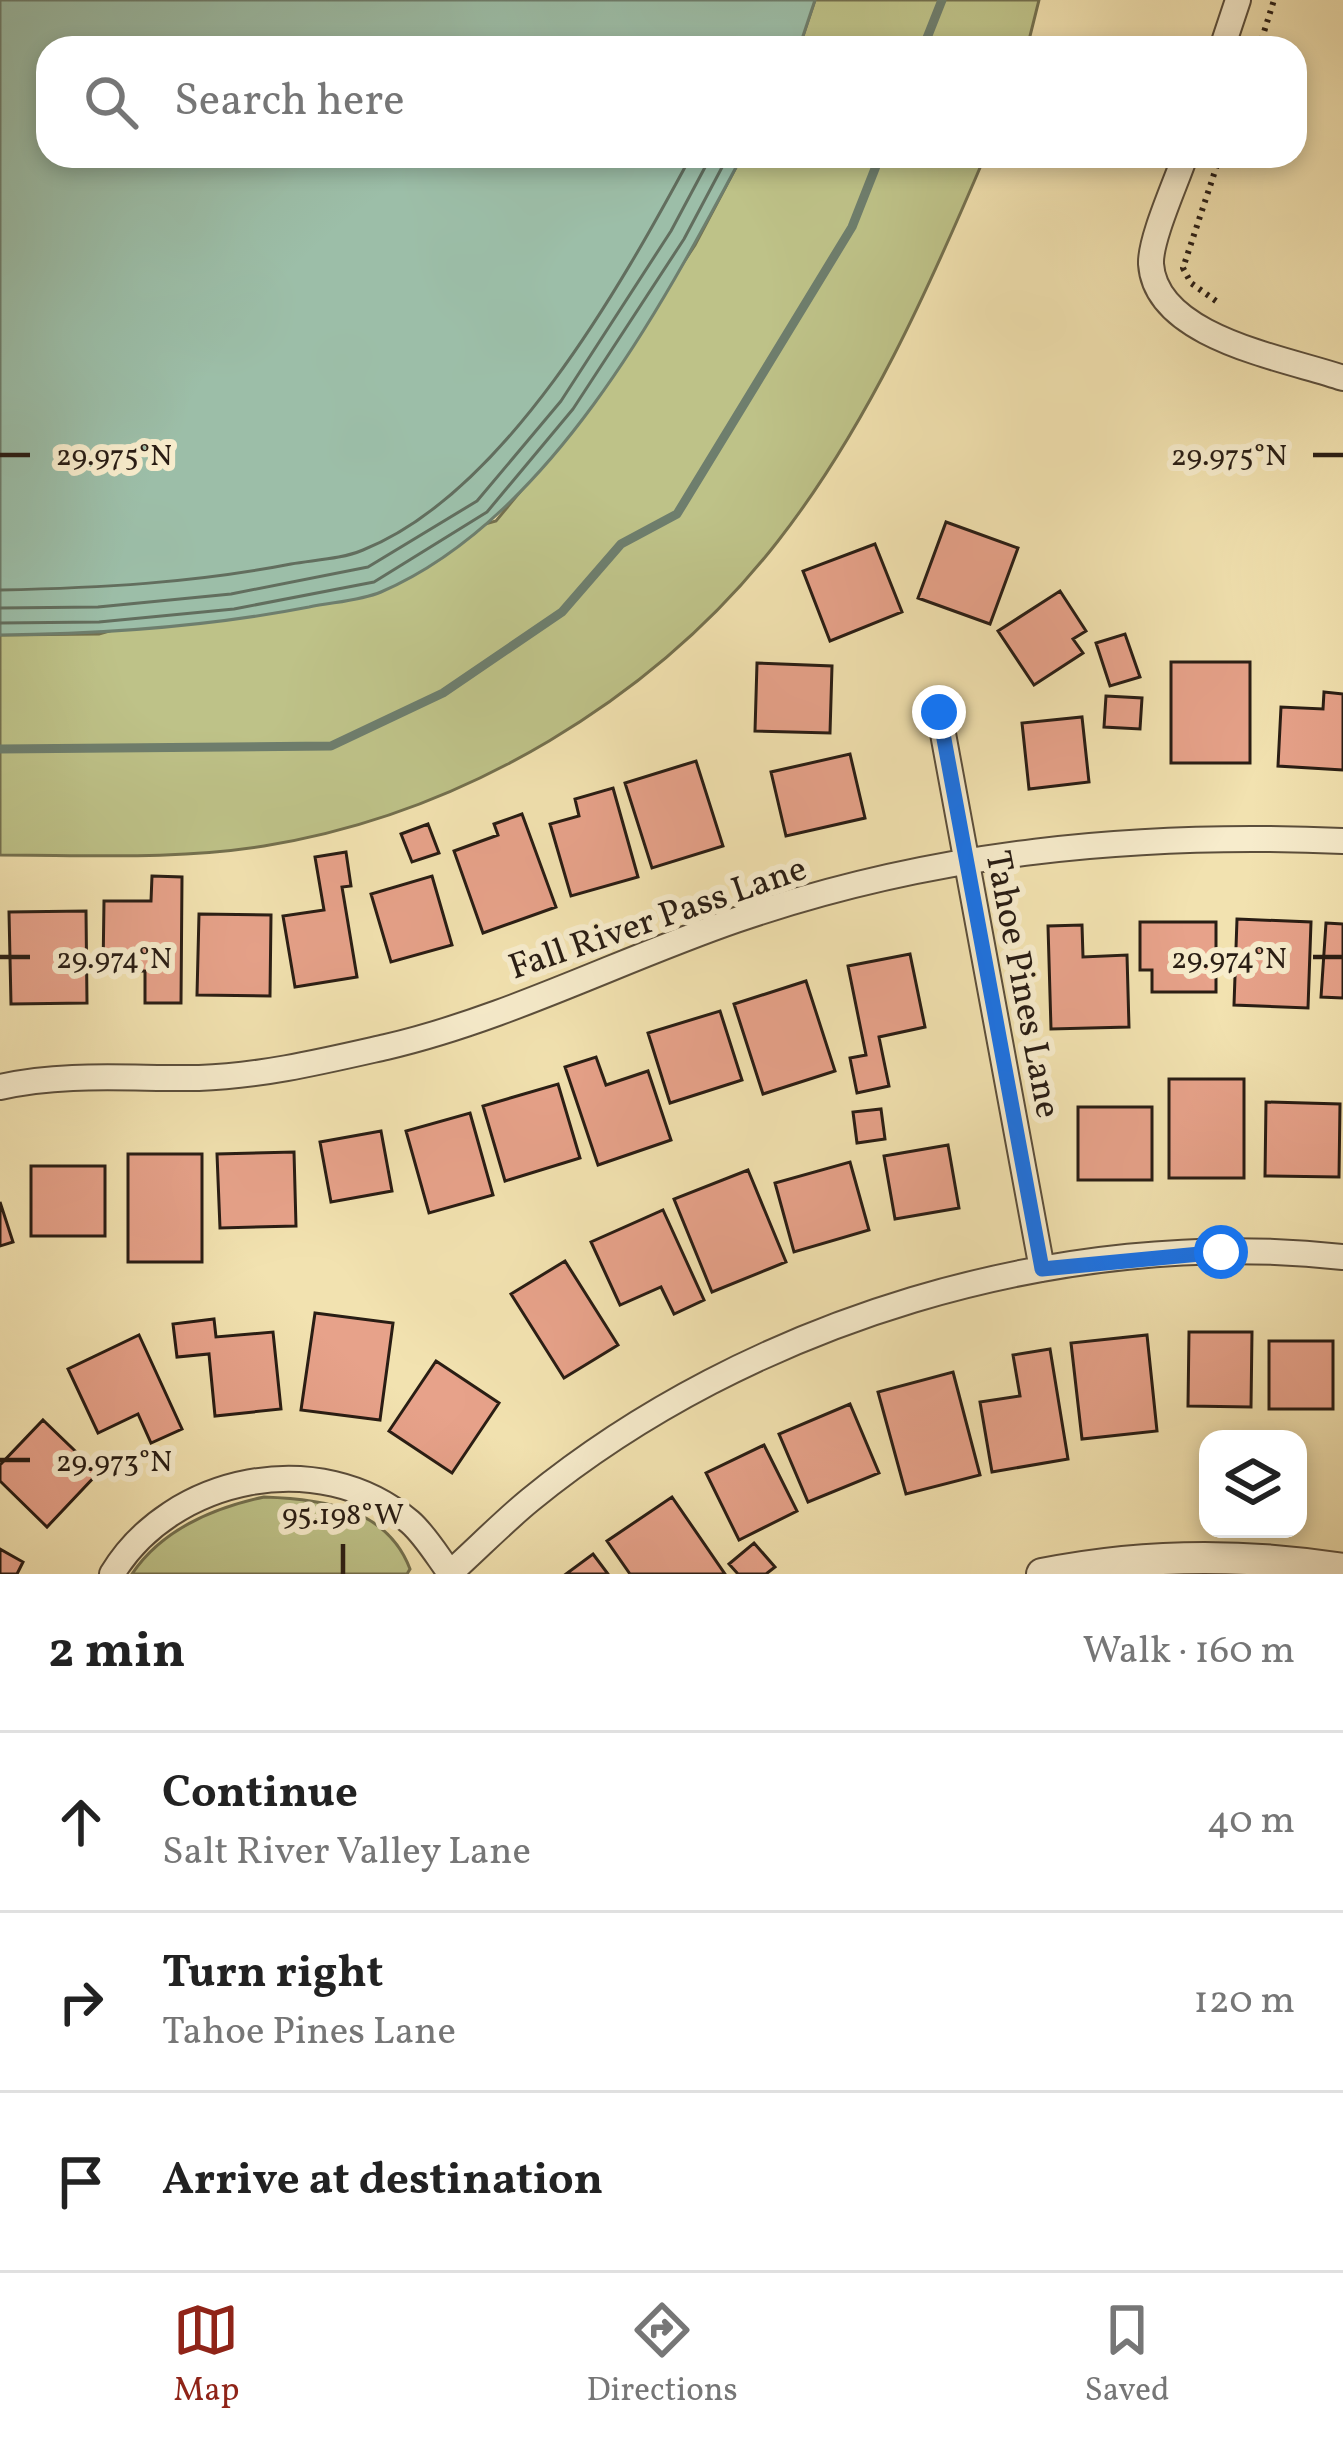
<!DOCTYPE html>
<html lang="en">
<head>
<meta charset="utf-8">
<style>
	body { margin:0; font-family:Vollkorn,serif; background:#f6f6f6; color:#222 }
	.controls { position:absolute; right:36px; bottom:36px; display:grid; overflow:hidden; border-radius:24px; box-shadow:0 6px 18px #0003 }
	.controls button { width:108px; height:108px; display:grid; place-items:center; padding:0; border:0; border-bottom:3px solid #e0e0e0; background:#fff; color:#222; font:60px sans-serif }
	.stop { position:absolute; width:36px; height:36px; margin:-27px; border:9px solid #1a73e8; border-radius:50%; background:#fff }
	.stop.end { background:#1a73e8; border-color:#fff; box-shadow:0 3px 12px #0008 }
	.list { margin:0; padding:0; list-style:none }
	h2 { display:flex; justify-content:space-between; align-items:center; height:156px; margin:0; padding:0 48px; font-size:51px }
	h2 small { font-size:39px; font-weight:400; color:#767676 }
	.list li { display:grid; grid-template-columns:78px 1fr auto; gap:36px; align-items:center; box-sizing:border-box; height:180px; padding:0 48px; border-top:3px solid #e0e0e0 }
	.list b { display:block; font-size:45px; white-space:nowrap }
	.list p { margin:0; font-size:39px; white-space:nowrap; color:#767676 }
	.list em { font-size:39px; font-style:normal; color:#767676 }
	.icon { flex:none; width:66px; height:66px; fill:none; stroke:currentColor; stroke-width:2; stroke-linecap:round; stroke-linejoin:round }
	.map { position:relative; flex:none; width:1343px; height:1574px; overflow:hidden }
	.search { position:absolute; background:#fff; box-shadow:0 6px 18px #0003; left:36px; right:36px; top:36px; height:132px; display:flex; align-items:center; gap:30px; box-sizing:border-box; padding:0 42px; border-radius:36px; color:#767676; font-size:45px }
	.sheet { height:696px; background:#fff }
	nav { display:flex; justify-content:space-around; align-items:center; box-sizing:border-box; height:168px; border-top:3px solid #e0e0e0; background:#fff; font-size:33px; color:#767676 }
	nav a { display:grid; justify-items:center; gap:6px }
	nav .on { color:#8f2418 }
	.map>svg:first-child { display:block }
</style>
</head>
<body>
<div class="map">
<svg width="1343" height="1574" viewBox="0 0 1343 1574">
	<rect width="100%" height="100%" fill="#f2e2b0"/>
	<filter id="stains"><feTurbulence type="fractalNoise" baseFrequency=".00167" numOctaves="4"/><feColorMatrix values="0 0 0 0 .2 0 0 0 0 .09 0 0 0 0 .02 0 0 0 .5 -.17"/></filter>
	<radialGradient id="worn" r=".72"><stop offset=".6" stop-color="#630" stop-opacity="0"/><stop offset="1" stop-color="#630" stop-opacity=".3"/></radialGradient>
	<path fill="#bec288" stroke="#74704e" stroke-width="3" d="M 815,0 L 1039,0 L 1027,48 L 799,48 Z
		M 742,156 L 985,156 C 929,288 867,427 778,541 C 655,699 463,814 264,846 C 177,860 88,855 0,855 L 0,635 L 99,634 L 496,521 L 582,417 L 695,245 Z
		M 264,1497 C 323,1499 387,1508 410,1569 L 407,1574 L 132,1574 C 162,1529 213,1508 264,1497 Z"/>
	<path fill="#9cbea8" stroke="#6e7e6d" stroke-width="3" d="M 0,0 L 815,0 L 799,48 L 48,48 L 48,156 L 742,156 C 660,310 548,520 381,592 C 360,601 332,602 309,607 C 206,627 105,634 0,635 Z"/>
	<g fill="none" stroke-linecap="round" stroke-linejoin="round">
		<path stroke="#626e5e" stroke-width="3" d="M 0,590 C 98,588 194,583 291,564 C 314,560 342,559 363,550 C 505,493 621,286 691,156
			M 0,608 L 98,607 L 231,594 L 368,567 L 477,501 L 561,401 L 671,231 L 711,156
			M 0,623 L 99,622 L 234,609 L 374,582 L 487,512 L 573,409 L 684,239 L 728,156"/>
		<path stroke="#6e7e6d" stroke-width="9" d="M 923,48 L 942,0
			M 0,749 L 331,746 L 443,693 L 562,612 L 621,544 L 677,514 L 852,227 L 880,156"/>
	</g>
	<path fill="#e7a28a" stroke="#291d14" stroke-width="3" d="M 946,522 L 1018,548 L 990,624 L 918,598 Z
		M 875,544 L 902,612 L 830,641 L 803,571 Z
		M 1060,591 L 1086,631 L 1073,639 L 1083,653 L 1034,685 L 998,631 Z
		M 1125,634 L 1140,677 L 1110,686 L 1096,643 Z
		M 1171,662 L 1250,662 L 1250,763 L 1171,763 Z
		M 757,663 L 832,666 L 830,733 L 755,731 Z
		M 1324,692 L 1343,694 L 1343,770 L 1278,766 L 1281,707 L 1323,709 Z
		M 1106,696 L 1142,698 L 1140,729 L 1104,727 Z
		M 1082,717 L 1089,782 L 1029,789 L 1022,723 Z
		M 850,754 L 865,818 L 786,836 L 771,772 Z
		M 696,761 L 723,846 L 652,868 L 625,783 Z
		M 613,788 L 638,877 L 571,896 L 550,824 L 579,816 L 575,799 Z
		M 522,814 L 556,907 L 483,933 L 454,851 L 498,835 L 494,824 Z
		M 428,824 L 439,853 L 412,862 L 401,834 Z
		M 346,852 L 351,886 L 342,887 L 357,977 L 295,987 L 283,916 L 324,910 L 315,857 Z
		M 152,876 L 182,877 L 181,1003 L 145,1003 L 145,971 L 103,971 L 104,901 L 151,901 Z
		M 432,876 L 452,945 L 391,962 L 371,894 Z
		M 86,911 L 87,1003 L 11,1004 L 9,912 Z
		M 199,914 L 271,915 L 270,996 L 197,995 Z
		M 1237,919 L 1311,922 L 1308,1008 L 1234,1005 Z
		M 1140,922 L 1216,922 L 1216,992 L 1152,992 L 1152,970 L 1140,970 Z
		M 1326,923 L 1343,924 L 1343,998 L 1321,997 Z
		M 1082,925 L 1083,957 L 1127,955 L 1129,1027 L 1051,1029 L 1048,926 Z
		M 910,954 L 925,1027 L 879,1037 L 889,1086 L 857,1093 L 850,1058 L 866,1055 L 848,966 Z
		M 806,981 L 835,1071 L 763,1094 L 734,1004 Z
		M 720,1011 L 742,1080 L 670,1103 L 648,1033 Z
		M 596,1057 L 606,1085 L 648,1071 L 671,1140 L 598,1165 L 565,1067 Z
		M 1169,1079 L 1244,1079 L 1244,1178 L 1169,1178 Z
		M 558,1084 L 580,1158 L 505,1181 L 483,1106 Z
		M 1266,1102 L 1340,1104 L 1339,1177 L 1265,1176 Z
		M 1078,1107 L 1152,1107 L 1152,1180 L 1078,1180 Z
		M 881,1109 L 885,1139 L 857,1143 L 853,1112 Z
		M 470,1113 L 493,1195 L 429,1213 L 406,1131 Z
		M 381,1131 L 392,1191 L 331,1202 L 320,1142 Z
		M 948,1145 L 959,1208 L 895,1219 L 884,1156 Z
		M 294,1152 L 296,1226 L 220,1228 L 217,1154 Z
		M 128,1154 L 202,1154 L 202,1262 L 128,1262 Z
		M 850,1162 L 869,1230 L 794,1252 L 775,1183 Z
		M 31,1166 L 105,1166 L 105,1236 L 31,1236 Z
		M 748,1170 L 786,1262 L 712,1292 L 674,1199 Z
		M 0,1202 L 13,1242 L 0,1246 Z
		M 663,1210 L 704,1300 L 674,1314 L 661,1287 L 620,1305 L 591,1242 Z
		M 565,1261 L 618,1345 L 564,1378 L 511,1294 Z
		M 315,1313 L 393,1323 L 380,1420 L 301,1410 Z
		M 214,1319 L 216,1337 L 273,1332 L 281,1409 L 215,1416 L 209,1354 L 177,1357 L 173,1324 Z
		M 1189,1332 L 1252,1332 L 1251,1407 L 1188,1406 Z
		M 139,1335 L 182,1429 L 151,1443 L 138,1414 L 98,1433 L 68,1369 Z
		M 1147,1335 L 1157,1431 L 1082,1439 L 1071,1343 Z
		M 1269,1341 L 1333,1341 L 1333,1409 L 1269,1409 Z
		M 1050,1349 L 1068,1459 L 992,1472 L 980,1402 L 1020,1396 L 1013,1355 Z
		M 436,1361 L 499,1403 L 452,1473 L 389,1431 Z
		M 953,1372 L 980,1475 L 906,1494 L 878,1392 Z
		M 850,1404 L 879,1473 L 808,1502 L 779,1434 Z
		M 43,1420 L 98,1473 L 47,1527 L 0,1481 L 0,1465 Z
		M 764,1445 L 797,1511 L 739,1540 L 706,1473 Z
		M 672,1497 L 725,1574 L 630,1574 L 607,1541 Z
		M 754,1543 L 775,1567 L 766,1574 L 738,1574 L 729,1564 Z
		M 0,1549 L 23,1562 L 17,1574 L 0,1574 Z
		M 593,1554 L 608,1574 L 566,1574 Z"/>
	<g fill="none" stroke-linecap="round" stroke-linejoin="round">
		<g stroke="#5b4e3b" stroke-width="28">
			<path id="minor" d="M 1222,48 L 1238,0
				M 1185,156 C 1176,183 1150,239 1151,264 C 1156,338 1285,358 1343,378
				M 939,712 L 1042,1269
				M 0,1087 C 66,1072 132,1079 199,1078 C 262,1076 324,1061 386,1047 C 506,1019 620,960 736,920 C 933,852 1136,832 1343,841
				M 112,1574 C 171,1476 320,1445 410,1522 C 425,1535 438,1557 450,1573
				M 449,1574 C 476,1550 502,1523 530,1500 C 749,1321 1062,1226 1343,1257"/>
		</g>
		<g stroke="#5b4e3b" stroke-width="34">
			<path id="tertiary" d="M 1042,1574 C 1142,1554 1242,1553 1343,1569"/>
		</g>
		<path stroke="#291d14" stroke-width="6" stroke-dasharray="3 6" stroke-linecap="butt" d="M 1259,48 L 1274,0
			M 1216,301 L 1191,283 L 1183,268 L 1220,156"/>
		<use href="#minor" stroke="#f7eccc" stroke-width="24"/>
		<use href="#tertiary" stroke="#f7eccc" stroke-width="30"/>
	</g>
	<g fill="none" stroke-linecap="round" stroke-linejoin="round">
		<path stroke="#1a73e8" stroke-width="15" d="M 939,712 L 1042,1269 L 1221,1252"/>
	</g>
	<path fill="none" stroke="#291d14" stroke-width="4.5" d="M 0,455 L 30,455M 1313,455 L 1343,455M 0,957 L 30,957M 1313,957 L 1343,957M 0,1460 L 30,1460M 343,1544 L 343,1574"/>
	<g text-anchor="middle" stroke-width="12" stroke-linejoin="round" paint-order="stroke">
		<g font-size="36" fill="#291d14" stroke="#f7eccc">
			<text transform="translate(657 916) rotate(-19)" y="13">Fall River Pass Lane</text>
			<text transform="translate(1025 984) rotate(79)" y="13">Tahoe Pines Lane</text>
		</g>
	</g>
	<g font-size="30" text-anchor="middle" fill="#291d14" stroke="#f7eccc" stroke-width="12" stroke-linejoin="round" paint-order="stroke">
		<text x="114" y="465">29.975°N</text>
		<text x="1229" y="465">29.975°N</text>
		<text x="114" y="968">29.974°N</text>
		<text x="1229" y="968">29.974°N</text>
		<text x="114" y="1471">29.973°N</text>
		<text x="343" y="1524">95.198°W</text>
	</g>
	<rect width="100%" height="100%" filter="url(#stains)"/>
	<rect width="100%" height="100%" fill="url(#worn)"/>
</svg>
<div class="controls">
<button><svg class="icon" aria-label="layers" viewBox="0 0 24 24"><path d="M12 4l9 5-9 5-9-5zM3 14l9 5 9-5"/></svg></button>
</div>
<div class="stop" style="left:1221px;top:1252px"></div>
<div class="stop end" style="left:939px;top:712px"></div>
<div class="search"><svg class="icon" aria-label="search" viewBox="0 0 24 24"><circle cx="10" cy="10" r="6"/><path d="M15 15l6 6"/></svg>Search here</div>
</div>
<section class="sheet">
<h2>2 min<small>Walk · 160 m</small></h2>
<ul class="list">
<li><svg class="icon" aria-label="ahead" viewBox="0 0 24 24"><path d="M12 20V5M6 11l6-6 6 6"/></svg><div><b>Continue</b><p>Salt River Valley Lane</p></div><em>40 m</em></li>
<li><svg class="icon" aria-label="right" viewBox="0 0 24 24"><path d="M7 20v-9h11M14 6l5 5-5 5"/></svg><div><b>Turn right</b><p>Tahoe Pines Lane</p></div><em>120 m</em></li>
<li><svg class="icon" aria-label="arrive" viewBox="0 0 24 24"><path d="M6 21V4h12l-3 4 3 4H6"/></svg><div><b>Arrive at destination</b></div></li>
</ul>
</section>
<nav>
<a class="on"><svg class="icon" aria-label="map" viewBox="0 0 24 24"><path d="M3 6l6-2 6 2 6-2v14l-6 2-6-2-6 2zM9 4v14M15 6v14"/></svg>Map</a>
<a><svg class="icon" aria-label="directions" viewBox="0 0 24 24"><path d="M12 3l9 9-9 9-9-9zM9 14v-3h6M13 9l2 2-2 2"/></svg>Directions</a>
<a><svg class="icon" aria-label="saved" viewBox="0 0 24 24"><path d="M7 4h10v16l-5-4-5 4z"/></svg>Saved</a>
</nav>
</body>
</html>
